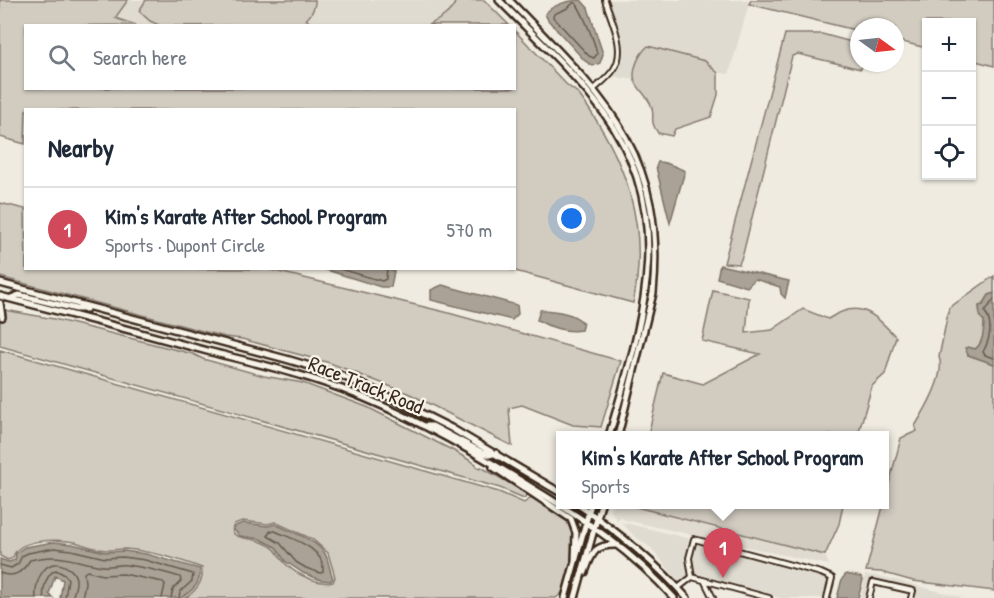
<!DOCTYPE html>
<html lang="en">
<head>
<meta charset="utf-8">
<style>
	body { margin:0; font-family:"Patrick Hand",sans-serif; background:#f6f6f7; color:#1f2937 }
	.controls { position:absolute; right:18px; top:18px; display:grid; overflow:hidden; border-radius:0px; box-shadow:0 2px 4px #0004 }
	.controls button { width:54px; height:54px; display:grid; place-items:center; padding:0; border:0; border-bottom:2px solid #e0e1e3; background:#fff; color:#1f2937; font:30px sans-serif }
	.compass { position:absolute; left:850px; top:18px; width:54px; height:54px; border-radius:50%; background:#fff; box-shadow:0 2px 4px #0004; rotate:105deg }
	.you { position:absolute; left:572px; top:219px; width:21px; height:21px; margin:-15px; border:4px solid #fff; border-radius:50%; background:#1a73e8; box-shadow:0 0 0 9px #1a73e833 }
	.badge { display:grid; place-items:center; width:39px; height:39px; border-radius:50%; background:#d1495b; color:#fff; font-size:20px; font-weight:700 }
	.pin { position:absolute; translate:-50% -50px; filter:drop-shadow(0 2px 3px #0008) }
	.pin::after { content:''; position:absolute; top:32px; width:21px; height:18px; background:inherit; clip-path:polygon(0 0,100% 0,50% 100%) }
	.popup { position:absolute; left:556px; top:431px; width:333px; height:78px; box-sizing:border-box; display:grid; place-content:center; border-radius:0px; background:#fff; filter:drop-shadow(0 2px 4px #0005); font-size:20px; white-space:nowrap; color:#747a83 }
	.popup b { font-size:22px; color:#1f2937 }
	.popup::after { content:''; position:absolute; left:50%; top:100%; margin-left:-12px; border:12px solid transparent; border-top-color:#fff }
	.list { margin:0; padding:0; list-style:none }
	h2 { display:flex; justify-content:space-between; align-items:center; height:78px; margin:0; padding:0 24px; font-size:26px }
	h2 small { font-size:20px; font-weight:400; color:#747a83 }
	.list li { display:grid; grid-template-columns:39px 1fr auto; gap:18px; align-items:center; box-sizing:border-box; height:84px; padding:0 24px; border-top:2px solid #e0e1e3 }
	.list b { display:block; font-size:22px; white-space:nowrap }
	.list p { margin:0; font-size:20px; white-space:nowrap; color:#747a83 }
	.list em { font-size:20px; font-style:normal; color:#747a83 }
	.icon { flex:none; width:33px; height:33px; fill:none; stroke:currentColor; stroke-width:2; stroke-linecap:round; stroke-linejoin:round }
	.map { position:relative; flex:none; width:994px; height:598px; overflow:hidden }
	.search { position:absolute; background:#fff; box-shadow:0 2px 4px #0004; left:24px; top:24px; width:492px; height:66px; display:flex; align-items:center; gap:15px; box-sizing:border-box; padding:0 21px; border-radius:0px; color:#747a83; font-size:22px }
	.panel { position:absolute; background:#fff; box-shadow:0 2px 4px #0004; left:24px; top:108px; width:492px; height:162px; border-radius:0px }
	.map>svg:first-child { display:block }
</style>
</head>
<body>
<div class="map">
<svg width="994" height="598" viewBox="0 0 994 598">
	<rect width="100%" height="100%" fill="#efebe0"/>
	<filter id="ink" filterUnits="userSpaceOnUse"><feTurbulence type="fractalNoise" baseFrequency=".0167" numOctaves="2"/><feDisplacementMap in="SourceGraphic" scale="12" xChannelSelector="R" yChannelSelector="G"/><feConvolveMatrix kernelMatrix="1 2 1 2 8 2 1 2 1" color-interpolation-filters="sRGB"/></filter>
	<g filter="url(#ink)">
		<path fill="#e0dbd0" d="M 128,0 L 146,0 L 140,11 L 150,21 L 161,25 L 136,25 L 115,18 Z
			M 315,0 L 456,0 L 455,5 L 440,20 L 428,25 L 312,25 L 306,19 L 316,3 Z
			M 607,0 L 750,0 L 729,74 L 716,72 L 705,61 L 642,51 L 636,65 L 635,80 L 612,76 L 618,68 L 622,52 L 620,37 Z
			M 612,505 L 628,505 L 825,555 L 829,565 L 625,520 L 621,517 L 617,520 L 610,510 Z
			M 621,522 L 691,539 L 686,557 L 689,576 L 680,583 L 651,548 L 634,536 Z
			M 696,542 L 820,575 L 828,579 L 823,598 L 780,598 L 694,576 L 691,558 Z
			M 865,575 L 880,576 L 964,598 L 914,598 L 915,591 L 913,588 L 874,580 L 871,581 L 866,598 L 861,598 Z"/>
		<path fill="#d1cbc0" stroke="#867a6f" stroke-width="1.5" fill-rule="evenodd" d="M 0,0 L 128,0 L 115,18 L 136,25 L 26,26 L 26,88 L 514,88 L 515,31 C 532,49 549,66 566,84 C 571,89 577,91 580,96 C 625,158 650,225 633,303 L 508,269 L 514,268 L 514,110 L 26,110 L 25,144 L 0,137 Z
			M 146,0 L 315,0 C 316,6 311,16 306,19 L 312,25 L 161,26 L 150,21 L 139,11 Z
			M 456,0 L 484,0 L 509,25 L 428,25 C 439,20 452,13 456,0 Z
			M 751,0 L 994,0 L 994,66 L 972,60 L 972,22 L 926,22 L 926,48 L 895,40 L 895,27 L 859,27 L 859,31 L 749,4 Z
			M 785,34 L 822,34 L 859,44 L 859,63 L 863,63 L 861,69 L 798,54 L 792,56 L 743,254 L 739,264 L 724,263 Z
			M 648,46 L 705,61 L 718,73 L 718,95 L 711,117 L 675,129 L 672,136 L 658,133 C 648,119 656,117 651,105 C 648,97 639,90 635,81 C 631,69 640,53 648,46 Z
			M 0,203 L 25,209 L 26,268 L 267,269 L 445,312 L 621,361 L 601,427 L 573,425 L 522,405 L 509,408 L 512,446 L 410,394 L 330,363 L 242,339 L 225,337 L 0,277 Z
			M 994,276 L 994,293 L 989,295 L 983,305 L 979,306 C 979,313 982,314 984,320 C 986,329 982,345 975,349 L 971,348 L 968,355 L 994,364 L 994,591 L 913,581 L 881,572 L 866,571 L 901,438 L 917,431 L 915,426 C 925,410 946,375 939,357 L 949,308 Z
			M 713,290 L 749,298 L 746,333 L 772,330 L 803,309 L 828,319 C 860,298 874,314 896,337 L 885,374 L 872,386 L 858,435 L 648,435 L 663,373 L 703,384 L 760,354 L 702,341 Z
			M 5,310 L 54,319 L 193,354 L 203,359 L 264,376 L 303,383 L 367,407 L 454,451 L 476,464 L 476,466 L 480,468 L 481,467 L 528,494 L 524,498 L 500,488 L 0,346 L 0,319 L 4,320 Z
			M 0,350 L 499,492 L 524,503 L 532,497 L 565,516 L 573,529 L 571,562 L 562,593 L 556,598 L 185,598 C 196,591 204,582 202,568 C 178,559 151,551 125,549 C 119,549 113,550 107,550 C 96,550 85,545 75,542 C 59,539 16,538 13,558 L 8,560 L 0,556 ZM 242,521 L 268,524 L 275,522 L 312,539 L 328,553 L 335,577 L 333,582 C 318,585 294,574 283,561 C 279,556 277,550 272,547 C 268,545 263,542 259,541 C 250,537 226,540 234,524 Z
			M 632,505 L 843,504 L 843,505 L 839,524 L 825,555 L 632,506 Z"/>
		<path fill="#aaa296" stroke="#7e7266" stroke-width="1.5" d="M 581,0 L 588,8 L 603,54 L 600,63 L 593,66 L 585,61 L 548,20 L 545,14 C 552,5 569,0 581,0 Z
			M 658,162 C 667,162 677,167 685,171 L 670,223 L 656,167 Z
			M 720,265 L 789,281 L 785,298 L 781,294 L 780,287 L 755,279 L 747,287 L 717,278 Z
			M 320,268 L 384,268 L 394,271 L 391,287 L 381,287 Z
			M 442,285 L 517,305 L 518,314 L 512,320 L 431,300 L 431,290 Z
			M 994,293 L 994,364 L 968,355 L 965,348 L 968,347 L 975,349 C 983,344 984,330 984,321 L 980,317 L 979,306 L 983,305 L 989,295 Z
			M 540,310 C 554,311 574,312 583,323 L 581,330 C 567,333 549,327 537,320 Z
			M 243,523 L 268,526 L 275,524 C 291,532 313,538 324,552 C 329,559 329,570 333,578 L 331,581 L 321,580 L 303,573 L 285,561 L 276,547 L 260,539 L 240,536 L 234,530 L 235,526 Z
			M 54,542 L 72,544 L 105,552 L 124,551 L 146,554 L 200,569 C 201,584 192,591 181,598 L 60,598 L 63,580 L 55,576 L 49,594 L 53,598 L 0,598 L 0,559 L 9,562 L 15,560 L 16,553 L 25,547 Z
			M 846,574 L 861,577 L 863,580 L 858,598 L 837,598 L 842,579 Z"/>
		<g fill="none" stroke-linecap="round" stroke-linejoin="round">
			<path stroke="#675a4e" stroke-width="1.5" d="M 573,3 L 576,3 C 583,13 595,42 597,54 L 594,58 L 589,56 L 553,17 L 554,14 L 568,8 Z
				M 337,268 L 382,281 L 386,279 L 387,268
				M 994,299 L 985,312 C 993,324 990,339 983,352 L 985,355 L 994,358
				M 270,531 L 275,531 C 292,539 326,548 323,572 L 320,573 L 306,568 L 296,562 L 280,543 L 268,536 Z
				M 0,565 L 11,568 L 18,564 L 22,556 L 28,553 L 54,548 L 71,550 L 105,558 L 123,557 L 145,560 L 193,574 L 192,581 L 180,592 L 179,598
				M 0,573 C 15,579 23,571 30,560 C 64,552 72,562 103,566 C 111,567 119,564 126,565 C 145,567 163,572 180,577 L 181,581 L 173,589 L 171,598
				M 36,598 C 34,579 47,554 68,568 C 72,570 75,574 76,579 C 77,585 74,592 72,598
				M 44,598 C 42,589 47,573 56,570 L 65,575 L 68,579 L 65,598
				M 82,598 L 85,583 L 84,573 L 87,571 L 103,575 L 123,574 L 163,582 L 165,585 L 162,598"/>
			<g stroke="#3b2a1e" stroke-width="8">
				<path id="minor" d="M 594,89 C 601,83 609,77 614,69 C 627,49 611,20 605,0
					M 692,577 L 769,598
					M 705,582 L 713,598
					M 678,588 L 692,577 L 689,558 L 694,539 L 821,573 L 832,578 L 827,598
					M 869,598 L 873,582 L 913,591 L 911,598"/>
			</g>
			<g stroke="#3b2a1e" stroke-width="10">
				<path id="secondary" d="M 499,0 C 535,37 574,72 604,113 C 680,217 641,325 609,436
					M 509,0 C 600,94 667,150 653,293 L 618,436
					M 0,283 L 286,359 L 340,375 L 379,392 L 451,428 L 561,493
					M 0,296 C 70,314 141,333 211,352 C 255,363 299,373 342,389 C 408,414 472,450 531,487 C 584,519 633,552 674,598
					M 11,298 L 19,295 L 76,309 L 86,309
					M 0,303 L 2,317
					M 424,426 L 432,426 L 483,453 L 490,455 L 496,453
					M 493,467 L 571,519 L 576,533 L 575,561
					M 577,504 C 618,532 654,561 687,598
					M 585,572 C 592,552 595,544 618,545
					M 565,598 L 591,504
					M 575,598 L 601,504"/>
			</g>
			<use href="#minor" stroke="#f7f3e8" stroke-width="4"/>
			<use href="#secondary" stroke="#f7f3e8" stroke-width="5"/>
		</g>
	</g>
	<g text-anchor="middle" stroke-width="4.5" stroke-linejoin="round" paint-order="stroke">
		<g font-size="21" fill="#3b2a1e" stroke="#f7f3e8">
			<text transform="translate(366 385) rotate(22)" y="7">Race Track Road</text>
		</g>
	</g>
</svg>
<div class="controls">
<button>+</button>
<button>−</button>
<button><svg class="icon" aria-label="locate" viewBox="0 0 24 24"><circle cx="12" cy="12" r="6"/><path d="M12 2v4M12 18v4M2 12h4M18 12h4"/></svg></button>
</div>
<svg class="compass" viewBox="-18 -18 36 36"><path d="M0-13l5 13h-10z" fill="#e53935"/><path d="M0 13l5-13h-10z" fill="#747a83"/></svg>
<div class="you"></div>
<div class="pin badge" style="left:723px;top:578px">1</div>
<div class="popup"><b>Kim's Karate After School Program</b>Sports</div>
<div class="search"><svg class="icon" aria-label="search" viewBox="0 0 24 24"><circle cx="10" cy="10" r="6"/><path d="M15 15l6 6"/></svg>Search here</div>
<section class="panel">
<h2>Nearby<small></small></h2>
<ul class="list">
<li><span class="badge">1</span><div><b>Kim's Karate After School Program</b><p>Sports · Dupont Circle</p></div><em>570 m</em></li>
</ul>
</section>
</div>
</body>
</html>
